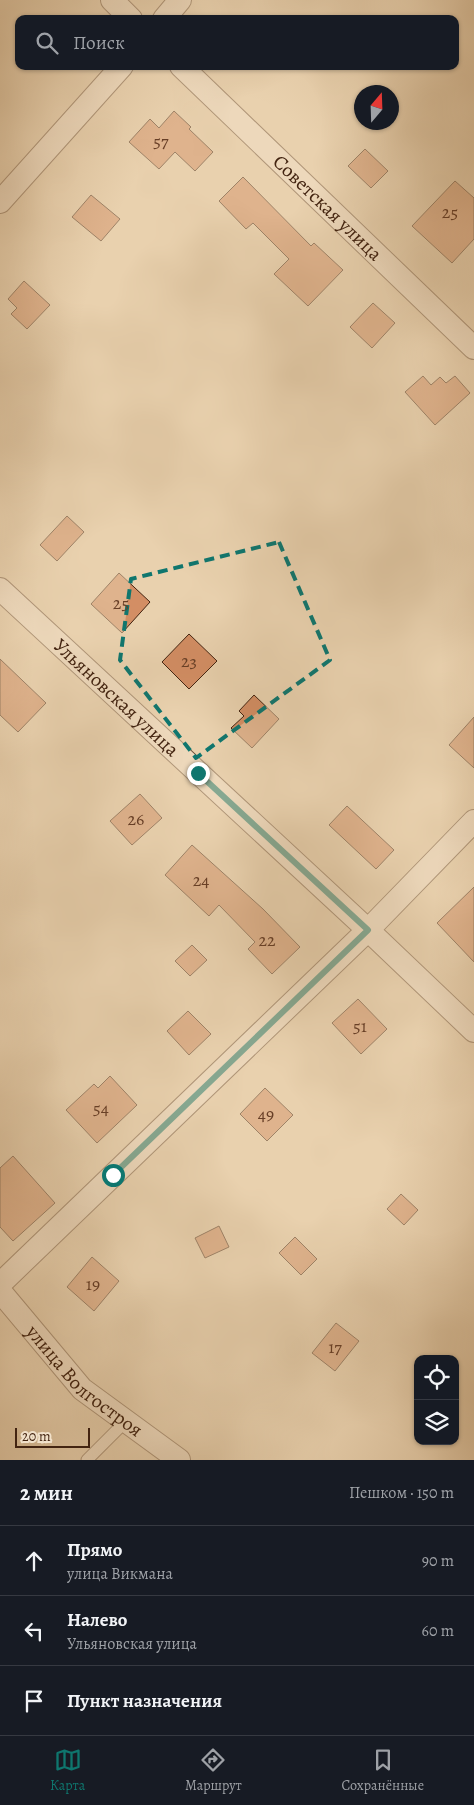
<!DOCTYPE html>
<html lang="ru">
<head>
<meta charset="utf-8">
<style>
	body { margin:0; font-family:Alegreya,serif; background:#20242c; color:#f1f3f6 }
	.controls { position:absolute; right:15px; bottom:15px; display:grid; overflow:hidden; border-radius:10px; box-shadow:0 1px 4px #0004 }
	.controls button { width:45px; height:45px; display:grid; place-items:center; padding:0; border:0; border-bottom:1px solid #363941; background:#171b24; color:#f1f3f6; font:25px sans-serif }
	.compass { position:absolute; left:354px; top:85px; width:45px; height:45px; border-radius:50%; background:#171b24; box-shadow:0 1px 4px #0004; rotate:19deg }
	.scale { position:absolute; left:15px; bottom:12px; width:75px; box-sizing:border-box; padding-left:5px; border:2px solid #432411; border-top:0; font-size:14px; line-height:18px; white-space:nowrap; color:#432411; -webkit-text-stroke:4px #f1e1ca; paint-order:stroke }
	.stop { position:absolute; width:15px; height:15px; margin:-11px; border:4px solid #0f766e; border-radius:50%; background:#fff }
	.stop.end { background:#0f766e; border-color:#fff; box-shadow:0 1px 5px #0008 }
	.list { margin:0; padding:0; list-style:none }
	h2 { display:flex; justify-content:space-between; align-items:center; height:65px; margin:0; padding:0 20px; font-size:21px }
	h2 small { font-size:16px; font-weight:400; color:#9ea1a6 }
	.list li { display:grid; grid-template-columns:32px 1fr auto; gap:15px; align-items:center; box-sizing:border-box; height:70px; padding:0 20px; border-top:1px solid #363941 }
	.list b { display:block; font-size:19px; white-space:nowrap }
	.list p { margin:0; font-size:16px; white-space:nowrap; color:#9ea1a6 }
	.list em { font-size:16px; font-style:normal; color:#9ea1a6 }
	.icon { flex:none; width:28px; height:28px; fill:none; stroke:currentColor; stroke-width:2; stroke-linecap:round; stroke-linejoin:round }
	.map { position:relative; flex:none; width:474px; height:1460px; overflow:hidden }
	.search { position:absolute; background:#171b24; box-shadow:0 1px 4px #0004; left:15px; right:15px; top:15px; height:55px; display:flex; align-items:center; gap:12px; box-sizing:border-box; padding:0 18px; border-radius:10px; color:#9ea1a6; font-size:19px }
	.sheet { height:275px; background:#171b24 }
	nav { display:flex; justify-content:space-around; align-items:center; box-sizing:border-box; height:70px; border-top:1px solid #363941; background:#171b24; font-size:14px; color:#9ea1a6 }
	nav a { display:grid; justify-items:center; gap:2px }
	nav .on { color:#0f766e }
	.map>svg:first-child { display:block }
</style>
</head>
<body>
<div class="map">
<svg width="474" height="1460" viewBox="0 0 474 1460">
	<rect width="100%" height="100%" fill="#e9d1ae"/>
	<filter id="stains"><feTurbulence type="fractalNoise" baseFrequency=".004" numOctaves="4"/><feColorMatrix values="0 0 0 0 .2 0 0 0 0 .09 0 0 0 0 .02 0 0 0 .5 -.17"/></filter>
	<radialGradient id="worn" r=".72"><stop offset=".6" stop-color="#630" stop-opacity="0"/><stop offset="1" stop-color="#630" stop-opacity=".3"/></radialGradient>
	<path fill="#d38e64" stroke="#432411" d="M 174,111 L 191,127 L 189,129 L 213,152 L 195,171 L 175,152 L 159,169 L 129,142 L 150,119 L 159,128 Z
		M 365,149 L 388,171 L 371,188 L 348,166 Z
		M 243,177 L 311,246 L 314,243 L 343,270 L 308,306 L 274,274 L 289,259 L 253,223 L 246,229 L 219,201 Z
		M 455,181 L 474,198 L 474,239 L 452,263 L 412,226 Z
		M 91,195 L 120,219 L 101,241 L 72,217 Z
		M 24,281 L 50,305 L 27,329 L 11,314 L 17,308 L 8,299 Z
		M 373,303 L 395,323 L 372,348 L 350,327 Z
		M 423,376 L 431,385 L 440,377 L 446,383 L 455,376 L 470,393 L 435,425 L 405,392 Z
		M 67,516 L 84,532 L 57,561 L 40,545 Z
		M 119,573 L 150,602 L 122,633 L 91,604 Z
		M 189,634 L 217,661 L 189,689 L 162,662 Z
		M 0,659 L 46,703 L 18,732 L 0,715 Z
		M 254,695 L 279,719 L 252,748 L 231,728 L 244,716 L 239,711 Z
		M 474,717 L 474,768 L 449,745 Z
		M 140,794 L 162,818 L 132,845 L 110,821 Z
		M 347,806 L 394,850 L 376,869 L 329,825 Z
		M 192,845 L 263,909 L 300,947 L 272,974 L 248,949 L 255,942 L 219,905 L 209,916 L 165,875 Z
		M 474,887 L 474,962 L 437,923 Z
		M 192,945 L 207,960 L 190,976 L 175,961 Z
		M 358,999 L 387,1029 L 361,1054 L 332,1023 Z
		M 188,1011 L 211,1034 L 189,1055 L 167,1031 Z
		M 110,1076 L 137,1105 L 97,1143 L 66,1110 L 94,1084 L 98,1088 Z
		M 265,1088 L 293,1115 L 267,1141 L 240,1114 Z
		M 13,1156 L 55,1203 L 13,1241 L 0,1227 L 0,1168 Z
		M 401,1194 L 418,1210 L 404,1225 L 387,1209 Z
		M 219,1226 L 229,1247 L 205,1258 L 195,1238 Z
		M 295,1237 L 317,1259 L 301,1275 L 279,1253 Z
		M 92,1257 L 119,1281 L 94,1311 L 67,1287 Z
		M 336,1323 L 359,1341 L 335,1371 L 312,1353 Z"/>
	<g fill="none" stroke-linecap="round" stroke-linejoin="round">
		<g stroke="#6c4f38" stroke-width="13">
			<path id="service" d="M 87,1460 L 126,1421"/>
		</g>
		<g stroke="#6c4f38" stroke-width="24">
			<g id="minor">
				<path d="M 112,0 L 131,19"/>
				<path d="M 164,19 L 180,0"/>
				<path id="s1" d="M 181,66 L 474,348"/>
				<path d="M 0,202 L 122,66"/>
				<path id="s2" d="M 0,589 L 368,930 L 474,1031"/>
				<path d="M 0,1284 L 368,930 L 474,821"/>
				<path id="s3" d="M 0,1291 L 82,1389 L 179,1460"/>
			</g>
		</g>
		<use href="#service" stroke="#f1e1ca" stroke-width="11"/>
		<use href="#minor" stroke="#f1e1ca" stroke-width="22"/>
	</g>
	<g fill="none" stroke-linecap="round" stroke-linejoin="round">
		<path stroke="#0f766e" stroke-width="6" d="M 113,1175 L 368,930 L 198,773"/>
	</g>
	<path d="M0 0H474V1460H0ZM 279,542 L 330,660 L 196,758 L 120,660 L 131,579 Z" fill="#e9d1ae" fill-opacity=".55" fill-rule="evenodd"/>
	<path fill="none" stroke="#0f766e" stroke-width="4" stroke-dasharray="10 6" stroke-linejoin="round" d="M 279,542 L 330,660 L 196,758 L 120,660 L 131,579 Z"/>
	<g text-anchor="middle" stroke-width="5" stroke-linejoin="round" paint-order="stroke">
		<g font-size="18" fill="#673e26">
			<text x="161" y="147">57</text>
			<text x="450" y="218">25</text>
			<text x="121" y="609">25</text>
			<text x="189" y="667">23</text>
			<text x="136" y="825">26</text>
			<text x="201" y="886">24</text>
			<text x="267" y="946">22</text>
			<text x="360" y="1032">51</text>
			<text x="101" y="1114">54</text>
			<text x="266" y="1120">49</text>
			<text x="93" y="1290">19</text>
			<text x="335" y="1353">17</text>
		</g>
		<g font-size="20" fill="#432411" stroke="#f1e1ca">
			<text dy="7" stroke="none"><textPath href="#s1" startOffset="204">Советская улица</textPath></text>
			<text dy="7" stroke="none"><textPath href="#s2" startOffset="159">Ульяновская улица</textPath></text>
			<text dy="7" stroke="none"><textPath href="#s3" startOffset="124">улица Волгостроя</textPath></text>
		</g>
	</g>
	<rect width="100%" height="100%" filter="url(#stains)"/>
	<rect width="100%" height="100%" fill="url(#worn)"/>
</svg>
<div class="controls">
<button><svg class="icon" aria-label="locate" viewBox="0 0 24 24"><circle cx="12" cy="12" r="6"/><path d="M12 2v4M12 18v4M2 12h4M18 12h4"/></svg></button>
<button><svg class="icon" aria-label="layers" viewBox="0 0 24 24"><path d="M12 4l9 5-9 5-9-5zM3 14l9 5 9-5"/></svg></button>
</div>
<svg class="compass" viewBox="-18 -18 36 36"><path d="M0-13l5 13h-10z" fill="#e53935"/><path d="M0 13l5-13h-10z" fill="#9ea1a6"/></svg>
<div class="scale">20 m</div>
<div class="stop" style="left:113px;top:1175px"></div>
<div class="stop end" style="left:198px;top:773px"></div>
<div class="search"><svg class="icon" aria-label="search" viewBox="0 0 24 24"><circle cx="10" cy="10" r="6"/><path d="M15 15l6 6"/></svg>Поиск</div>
</div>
<section class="sheet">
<h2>2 мин<small>Пешком · 150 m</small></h2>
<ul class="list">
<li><svg class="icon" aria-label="ahead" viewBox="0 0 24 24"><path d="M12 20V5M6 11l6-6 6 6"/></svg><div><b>Прямо</b><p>улица Викмана</p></div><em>90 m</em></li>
<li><svg class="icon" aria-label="left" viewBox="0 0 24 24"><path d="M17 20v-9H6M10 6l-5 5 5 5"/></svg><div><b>Налево</b><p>Ульяновская улица</p></div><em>60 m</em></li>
<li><svg class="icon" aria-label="arrive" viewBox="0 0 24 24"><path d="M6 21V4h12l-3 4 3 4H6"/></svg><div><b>Пункт назначения</b></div></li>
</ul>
</section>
<nav>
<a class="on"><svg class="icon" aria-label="map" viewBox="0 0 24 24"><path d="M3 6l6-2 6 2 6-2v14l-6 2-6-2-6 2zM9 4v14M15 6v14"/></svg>Карта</a>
<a><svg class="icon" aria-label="directions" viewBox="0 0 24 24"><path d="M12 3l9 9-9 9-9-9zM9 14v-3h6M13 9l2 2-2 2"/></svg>Маршрут</a>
<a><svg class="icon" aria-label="saved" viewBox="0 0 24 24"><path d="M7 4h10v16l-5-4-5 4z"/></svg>Сохранённые</a>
</nav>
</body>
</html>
